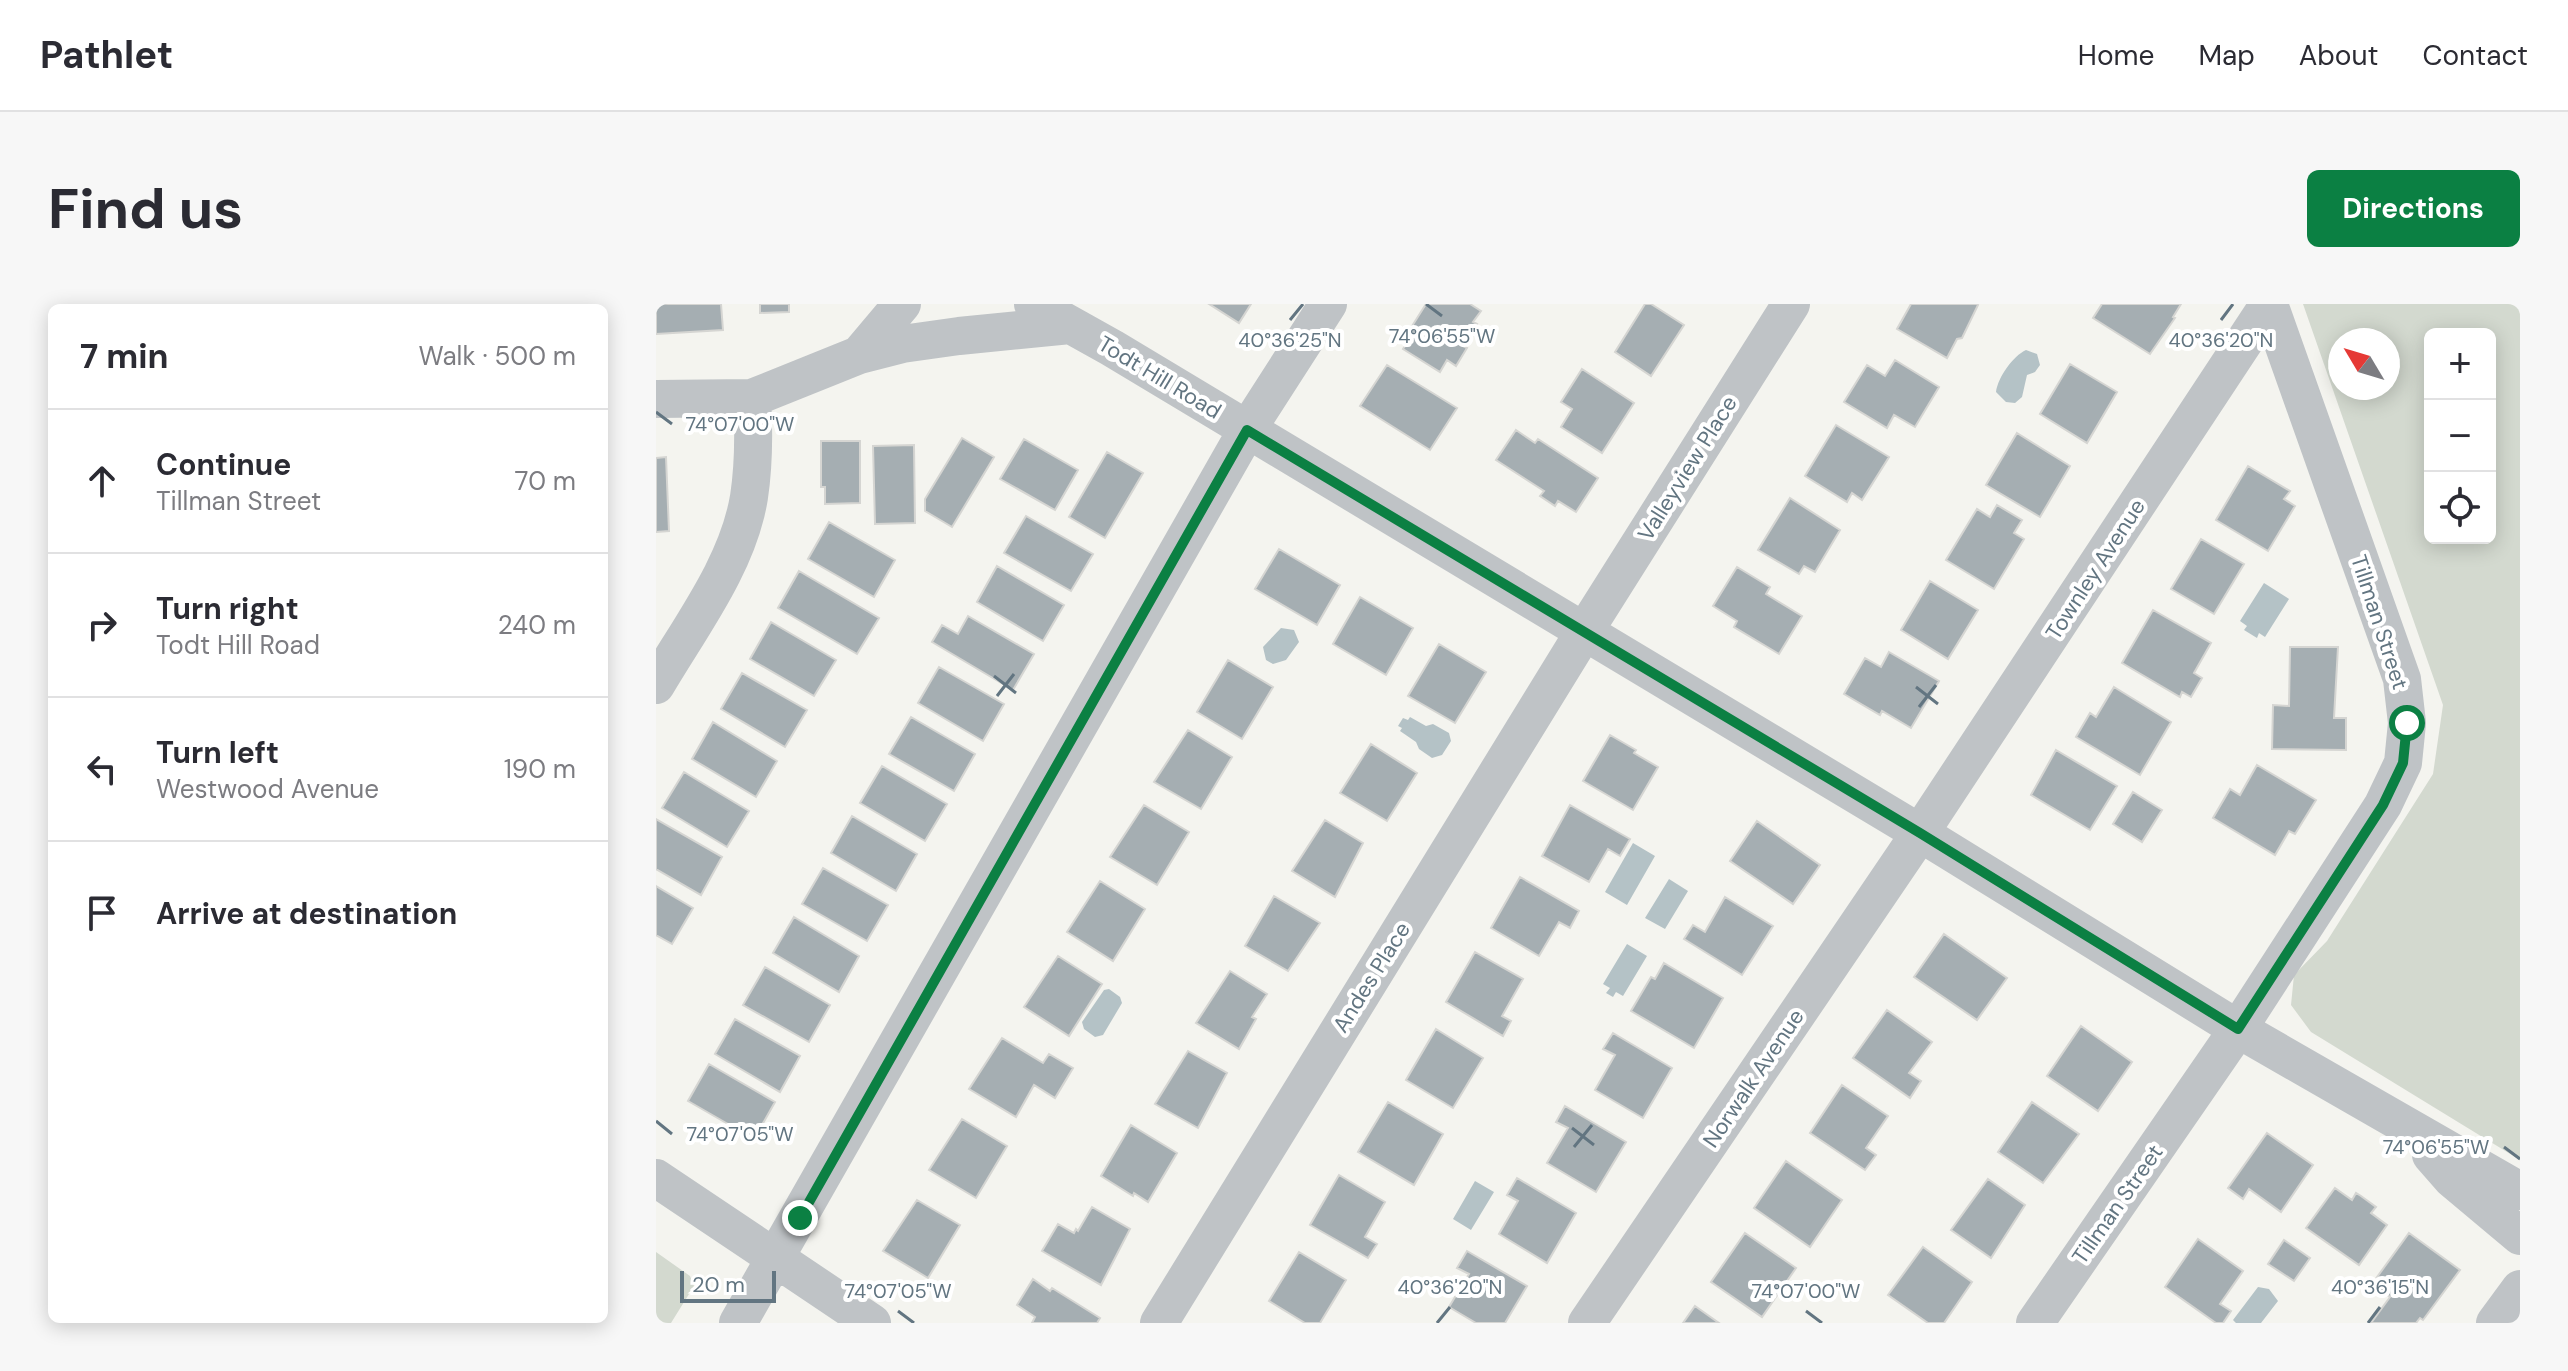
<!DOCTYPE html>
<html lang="en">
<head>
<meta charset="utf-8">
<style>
	body { margin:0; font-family:"DM Sans",sans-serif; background:#f7f7f7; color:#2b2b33 }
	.controls { position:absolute; right:24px; top:24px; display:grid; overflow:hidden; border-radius:12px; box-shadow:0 4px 20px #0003 }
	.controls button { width:72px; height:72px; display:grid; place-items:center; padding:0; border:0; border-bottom:2px solid #e1e1e2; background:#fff; color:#2b2b33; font:40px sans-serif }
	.compass { position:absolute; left:1672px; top:24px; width:72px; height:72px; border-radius:50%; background:#fff; box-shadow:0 4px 20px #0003; rotate:308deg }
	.scale { position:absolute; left:24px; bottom:20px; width:96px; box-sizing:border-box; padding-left:8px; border:4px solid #627581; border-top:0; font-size:22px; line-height:28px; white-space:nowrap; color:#627581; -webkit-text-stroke:6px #fff; paint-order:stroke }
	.stop { position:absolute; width:24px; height:24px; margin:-18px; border:6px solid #0b8043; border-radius:50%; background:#fff }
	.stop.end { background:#0b8043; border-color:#fff; box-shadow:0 2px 8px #0008 }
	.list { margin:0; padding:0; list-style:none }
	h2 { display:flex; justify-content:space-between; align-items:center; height:104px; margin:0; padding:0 32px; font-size:34px }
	h2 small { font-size:26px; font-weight:400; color:#7c7c81 }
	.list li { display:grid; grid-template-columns:52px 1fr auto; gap:24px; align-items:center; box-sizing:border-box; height:144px; padding:0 32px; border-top:2px solid #e1e1e2 }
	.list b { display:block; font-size:30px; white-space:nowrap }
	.list p { margin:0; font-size:26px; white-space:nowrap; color:#7c7c81 }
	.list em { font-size:26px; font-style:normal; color:#7c7c81 }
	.icon { flex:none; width:44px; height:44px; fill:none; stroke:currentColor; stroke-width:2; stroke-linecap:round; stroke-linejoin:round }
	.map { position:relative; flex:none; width:1864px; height:1019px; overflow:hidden; border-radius:12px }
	header { display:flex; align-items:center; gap:48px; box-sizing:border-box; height:112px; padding:0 40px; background:#fff; border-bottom:2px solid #e1e1e2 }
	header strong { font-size:38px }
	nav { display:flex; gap:44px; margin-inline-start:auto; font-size:28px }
	.intro { display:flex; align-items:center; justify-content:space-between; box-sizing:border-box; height:192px; padding:0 48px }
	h1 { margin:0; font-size:56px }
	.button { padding:20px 36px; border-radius:12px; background:#0b8043; color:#fff; font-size:28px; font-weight:700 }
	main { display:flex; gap:48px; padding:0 48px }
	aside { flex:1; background:#fff; border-radius:12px; box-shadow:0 4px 20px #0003 }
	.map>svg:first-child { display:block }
</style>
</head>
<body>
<header>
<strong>Pathlet</strong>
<nav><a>Home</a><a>Map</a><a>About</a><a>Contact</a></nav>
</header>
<div class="intro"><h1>Find us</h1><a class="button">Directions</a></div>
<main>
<aside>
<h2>7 min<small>Walk · 500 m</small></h2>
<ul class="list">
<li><svg class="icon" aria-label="ahead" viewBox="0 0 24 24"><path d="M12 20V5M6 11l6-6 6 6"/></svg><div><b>Continue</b><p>Tillman Street</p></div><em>70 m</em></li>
<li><svg class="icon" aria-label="right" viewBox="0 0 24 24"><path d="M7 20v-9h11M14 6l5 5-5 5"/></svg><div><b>Turn right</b><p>Todt Hill Road</p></div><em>240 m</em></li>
<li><svg class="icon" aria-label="left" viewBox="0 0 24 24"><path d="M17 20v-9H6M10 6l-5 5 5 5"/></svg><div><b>Turn left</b><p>Westwood Avenue</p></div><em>190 m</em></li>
<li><svg class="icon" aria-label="arrive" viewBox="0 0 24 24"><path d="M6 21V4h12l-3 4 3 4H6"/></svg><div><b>Arrive at destination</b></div></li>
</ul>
</aside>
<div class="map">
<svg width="1864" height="1019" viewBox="0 0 1864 1019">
	<rect width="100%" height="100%" fill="#f4f4ef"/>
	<path fill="#d3d9cf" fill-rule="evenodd" d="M 1647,0 L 1864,0 L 1864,856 L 1655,728 L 1635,701 L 1638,671 L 1671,637 L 1777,470 L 1787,401 ZM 1774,30 L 1834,30 L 1834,234 L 1774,234 ZM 1684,36 L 1732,36 L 1732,84 L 1684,84 Z
		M 0,948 L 34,972 L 38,982 L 15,1019 L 0,1019 Z"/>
	<path fill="#b4c2c6" d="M 1370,46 L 1381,50 L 1384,61 L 1379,68 L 1371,71 L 1366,93 L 1359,99 L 1350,98 L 1340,88 C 1342,73 1357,52 1370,46 Z
		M 1608,279 L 1633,295 L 1609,333 L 1603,329 L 1601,334 L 1588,326 L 1591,322 L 1584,317 Z
		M 625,324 L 638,326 L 643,338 L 630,356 L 617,360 L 610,356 L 607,343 Z
		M 754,413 L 770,422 L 777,420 L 793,429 L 795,437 L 786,451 L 776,454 L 763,445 L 760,438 L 744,427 L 746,424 L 742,422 L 747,414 L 752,416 Z
		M 977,539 L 999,552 L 971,601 L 949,588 Z
		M 1013,575 L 1032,587 L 1009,625 L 989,614 Z
		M 971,640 L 991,652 L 967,692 L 960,688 L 957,693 L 950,689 L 954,684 L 947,680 Z
		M 453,685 L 464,693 L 466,699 L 447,731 L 439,733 L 428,725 L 426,718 L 448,686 Z
		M 819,877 L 838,888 L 815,926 L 797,915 Z
		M 1602,983 L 1613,985 L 1622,997 L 1605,1019 L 1580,1019 L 1577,1016 Z"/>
	<path fill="#a5aeb2" stroke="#d5d5d2" stroke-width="2" d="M 0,0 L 65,0 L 67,26 L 0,30 Z
		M 104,0 L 133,0 L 133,8 L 104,9 Z
		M 553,0 L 595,0 L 583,19 Z
		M 770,0 L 814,0 L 825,7 L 817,18 L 821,20 L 807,42 L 811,44 L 800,62 L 791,56 L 784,68 L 747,45 L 755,33 L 751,30 Z
		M 989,0 L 995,0 L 1028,21 L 995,72 L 959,48 Z
		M 1255,0 L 1321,0 L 1322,1 L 1306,34 L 1301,35 L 1291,54 L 1241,25 Z
		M 1446,0 L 1525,0 L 1517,13 L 1519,14 L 1494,50 L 1437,14 Z
		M 1239,56 L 1283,83 L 1259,123 L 1238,111 L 1231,124 L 1188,98 L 1211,61 L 1229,72 Z
		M 1414,60 L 1461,88 L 1431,139 L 1384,110 Z
		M 731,61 L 801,104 L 774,146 L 704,102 Z
		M 926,65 L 978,99 L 946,149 L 905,123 L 916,105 L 905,98 Z
		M 1180,121 L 1233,153 L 1206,196 L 1196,189 L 1191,198 L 1149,172 Z
		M 860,126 L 879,139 L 882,135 L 942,174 L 920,208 L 902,197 L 899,202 L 884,192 L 888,187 L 840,156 Z
		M 1361,129 L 1414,162 L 1384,213 L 1330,181 Z
		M 306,134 L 338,153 L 296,223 L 269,207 L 269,195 Z
		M 368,135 L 422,166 L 399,206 L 344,175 Z
		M 165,137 L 204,137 L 204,199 L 169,200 L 169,183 L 165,183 Z
		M 258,141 L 259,219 L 219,220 L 217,142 Z
		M 451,148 L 487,169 L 449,234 L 413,213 Z
		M 10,153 L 13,227 L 0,228 L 0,154 Z
		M 1592,162 L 1634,187 L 1628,195 L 1639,202 L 1612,247 L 1560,216 Z
		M 1134,194 L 1184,226 L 1159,268 L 1148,262 L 1143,270 L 1102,246 Z
		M 1341,201 L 1366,216 L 1358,229 L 1368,235 L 1338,285 L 1290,256 L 1321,205 L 1334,213 Z
		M 370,212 L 437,250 L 415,287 L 348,249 Z
		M 173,218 L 239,256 L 218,293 L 152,255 Z
		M 1545,235 L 1588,260 L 1558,310 L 1515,285 Z
		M 623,245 L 684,281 L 661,321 L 599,285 Z
		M 341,262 L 408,301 L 387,337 L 321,298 Z
		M 1081,263 L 1114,283 L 1110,290 L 1146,312 L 1123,350 L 1078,323 L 1081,317 L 1057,302 Z
		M 143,267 L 223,314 L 201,350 L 122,304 Z
		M 1274,277 L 1322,306 L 1292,355 L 1245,326 Z
		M 704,293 L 757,324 L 730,371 L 677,340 Z
		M 1497,306 L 1555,339 L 1538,369 L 1546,374 L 1535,393 L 1526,388 L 1524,393 L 1466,359 Z
		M 312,312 L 378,350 L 357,386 L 276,338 L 286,321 L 302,330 Z
		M 115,318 L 180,356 L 158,392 L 94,355 Z
		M 783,340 L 830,368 L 799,419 L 752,392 Z
		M 1634,343 L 1682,343 L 1678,414 L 1690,414 L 1690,446 L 1616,445 L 1617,401 L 1633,402 Z
		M 1233,348 L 1283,377 L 1255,424 L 1226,407 L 1224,411 L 1188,390 L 1209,354 L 1225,363 Z
		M 572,356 L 617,383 L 586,435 L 541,408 Z
		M 283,363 L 348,400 L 327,437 L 262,399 Z
		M 86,369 L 151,406 L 129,443 L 65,405 Z
		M 1458,383 L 1515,418 L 1484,471 L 1420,433 L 1434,409 L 1440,413 Z
		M 255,413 L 319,450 L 298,487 L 233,450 Z
		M 57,418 L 121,457 L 100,493 L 36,455 Z
		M 532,426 L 576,453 L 545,505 L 498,478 Z
		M 954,431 L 980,446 L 978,449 L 1002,463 L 977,506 L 927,477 Z
		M 715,440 L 761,469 L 731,517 L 684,489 Z
		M 1400,446 L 1461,482 L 1434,526 L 1375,491 Z
		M 1601,461 L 1660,496 L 1639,530 L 1633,527 L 1619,551 L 1557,514 L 1574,485 L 1584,491 Z
		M 226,462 L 291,500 L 269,537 L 204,499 Z
		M 28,468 L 93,507 L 71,543 L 6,504 Z
		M 1477,488 L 1506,506 L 1486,538 L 1457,520 Z
		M 488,501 L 533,528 L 501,581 L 454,553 Z
		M 914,501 L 974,535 L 964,552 L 952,545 L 933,578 L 886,552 Z
		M 196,512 L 261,550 L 240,587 L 175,549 Z
		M 0,515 L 66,553 L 45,591 L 0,565 Z
		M 669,516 L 707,539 L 679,593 L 636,567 Z
		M 1101,517 L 1164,561 L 1137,600 L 1074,557 Z
		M 167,564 L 232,601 L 211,637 L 146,600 Z
		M 864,573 L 923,607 L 914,624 L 903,618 L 883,652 L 835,624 Z
		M 444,577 L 489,605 L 457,657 L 411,628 Z
		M 0,582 L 37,604 L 16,640 L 0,631 Z
		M 618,592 L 664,619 L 632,667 L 589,642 Z
		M 1069,593 L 1117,622 L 1086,671 L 1028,635 L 1037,621 L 1049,628 Z
		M 138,613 L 203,652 L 183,688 L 117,649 Z
		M 1288,630 L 1351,674 L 1321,716 L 1258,673 Z
		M 819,648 L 867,675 L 846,712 L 855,717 L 847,732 L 790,698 Z
		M 402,652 L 446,680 L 413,732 L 368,703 Z
		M 1008,659 L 1067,694 L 1038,744 L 975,707 L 995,673 L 999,675 Z
		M 109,663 L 174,701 L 153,738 L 87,701 Z
		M 574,667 L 611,690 L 596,713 L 600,715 L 583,745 L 540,719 Z
		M 1231,706 L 1276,738 L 1253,769 L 1265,777 L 1254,794 L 1197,754 Z
		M 79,715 L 144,752 L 124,788 L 59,750 Z
		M 1425,722 L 1476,758 L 1442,807 L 1391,772 Z
		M 780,725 L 827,754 L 797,804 L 750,776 Z
		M 957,729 L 1016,764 L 987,814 L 939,786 L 959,751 L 947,745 Z
		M 346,734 L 387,759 L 393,750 L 417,764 L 399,794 L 378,781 L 360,813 L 313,785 Z
		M 532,747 L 571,769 L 542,824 L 499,800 Z
		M 53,760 L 119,798 L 98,835 L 32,797 Z
		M 1186,781 L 1232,812 L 1210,844 L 1220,851 L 1209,866 L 1154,829 Z
		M 732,798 L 787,830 L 758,881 L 702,848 Z
		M 1376,798 L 1423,830 L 1387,879 L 1342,848 Z
		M 909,802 L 970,838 L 940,888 L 891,859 L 912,824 L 900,818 Z
		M 306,815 L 351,842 L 320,894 L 273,866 Z
		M 475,821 L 521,849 L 492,898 L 478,889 L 477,892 L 445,872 Z
		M 1611,829 L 1657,861 L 1625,908 L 1593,885 L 1587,895 L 1572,884 Z
		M 1130,857 L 1186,896 L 1154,943 L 1098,904 Z
		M 683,871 L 729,898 L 709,933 L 721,940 L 712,954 L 654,921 Z
		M 861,874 L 920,909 L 891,959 L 843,930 L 862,897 L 851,891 Z
		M 1332,875 L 1369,901 L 1335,954 L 1295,926 Z
		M 1679,884 L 1696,896 L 1700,889 L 1705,892 L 1720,903 L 1715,909 L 1731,921 L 1703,961 L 1650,924 Z
		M 261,896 L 304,921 L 272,974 L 227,947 Z
		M 436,903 L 474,925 L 445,981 L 386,947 L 402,920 L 418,929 L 420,925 L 422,927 Z
		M 1089,929 L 1140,964 L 1106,1013 L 1055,978 Z
		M 1753,929 L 1804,966 L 1767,1016 L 1764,1014 L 1760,1019 L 1715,1019 L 1734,993 L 1716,980 Z
		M 1542,935 L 1587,967 L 1564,1000 L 1575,1007 L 1567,1019 L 1560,1019 L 1509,983 Z
		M 1628,936 L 1654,954 L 1638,977 L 1612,960 Z
		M 1267,943 L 1316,978 L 1288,1019 L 1272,1019 L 1232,991 Z
		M 811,947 L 871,982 L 849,1019 L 820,1019 L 793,1003 L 813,970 L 801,964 Z
		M 643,948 L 690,976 L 664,1019 L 649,1019 L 613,997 Z
		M 377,975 L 394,987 L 396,984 L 444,1014 L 441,1019 L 376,1019 L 379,1013 L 361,1001 Z
		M 1039,1002 L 1063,1019 L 1027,1019 Z"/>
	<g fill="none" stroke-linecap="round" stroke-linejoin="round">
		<path stroke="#bfc3c6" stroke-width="38" d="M 377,0 L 456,44 L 1264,529 L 1582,725 L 1864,887
			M 203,51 L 246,0
			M 0,95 L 96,94 L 203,51 L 246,40 L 303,32 L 414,21
			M 0,381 C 34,323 82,261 93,193 C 98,160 98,128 96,94
			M 1775,851 L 1796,875 L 1864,932
			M 0,874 L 216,1019
			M 82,1019 L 591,126 L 672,0
			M 503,1019 L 928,328 L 1135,0
			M 931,1019 L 1264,529 L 1613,0
			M 1379,1019 L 1582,725 L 1727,501 L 1747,459 L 1751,419 L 1746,375 L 1613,0
			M 1839,1019 L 1864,985"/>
	</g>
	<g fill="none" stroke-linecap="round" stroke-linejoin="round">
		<path stroke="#0b8043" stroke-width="10" d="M 144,914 L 591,126 L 1264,529 L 1582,725 L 1727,501 L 1747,459 L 1751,419"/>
	</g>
	<path fill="none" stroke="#627581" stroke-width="3" d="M 770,0 L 786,12M 634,16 L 647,0M 1565,16 L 1577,0M 0,108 L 16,120M 338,372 L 360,389M 1260,383 L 1282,400M 341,392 L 358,370M 1263,403 L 1280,381M 0,817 L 16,830M 916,824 L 938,841M 918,843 L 936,821M 1848,843 L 1864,855M 242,1007 L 258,1019M 1150,1007 L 1166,1019M 781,1019 L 794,1003M 1712,1019 L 1724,1003"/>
	<g text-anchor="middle" stroke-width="8" stroke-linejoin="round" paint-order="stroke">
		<g font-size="22" fill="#627581" stroke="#fff">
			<text transform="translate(504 73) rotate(31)" y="8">Todt Hill Road</text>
			<text transform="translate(1031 164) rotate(-58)" y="8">Valleyview Place</text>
			<text transform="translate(1439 265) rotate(-57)" y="8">Townley Avenue</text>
			<text transform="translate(1724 318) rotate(72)" y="8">Tillman Street</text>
			<text transform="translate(715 673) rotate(-58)" y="8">Andes Place</text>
			<text transform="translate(1097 774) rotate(-56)" y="8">Norwalk Avenue</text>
			<text transform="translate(1461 900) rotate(-55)" y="8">Tillman Street</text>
		</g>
	</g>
	<g font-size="20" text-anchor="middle" fill="#627581" stroke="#fff" stroke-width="8" stroke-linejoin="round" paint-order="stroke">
		<text x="786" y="39">74°06'55"W</text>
		<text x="634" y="43">40°36'25"N</text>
		<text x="1565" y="43">40°36'20"N</text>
		<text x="84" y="127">74°07'00"W</text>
		<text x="84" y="837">74°07'05"W</text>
		<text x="1780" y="850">74°06'55"W</text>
		<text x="794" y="990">40°36'20"N</text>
		<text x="1724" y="990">40°36'15"N</text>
		<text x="242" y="994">74°07'05"W</text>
		<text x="1150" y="994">74°07'00"W</text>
	</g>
</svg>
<div class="controls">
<button>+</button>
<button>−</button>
<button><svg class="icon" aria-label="locate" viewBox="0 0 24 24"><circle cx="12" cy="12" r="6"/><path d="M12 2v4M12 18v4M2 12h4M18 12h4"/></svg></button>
</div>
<svg class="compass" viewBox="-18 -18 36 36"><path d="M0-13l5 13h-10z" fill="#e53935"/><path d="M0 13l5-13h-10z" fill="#7c7c81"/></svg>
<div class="scale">20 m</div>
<div class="stop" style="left:1751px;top:419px"></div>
<div class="stop end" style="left:144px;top:914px"></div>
</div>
</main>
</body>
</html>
